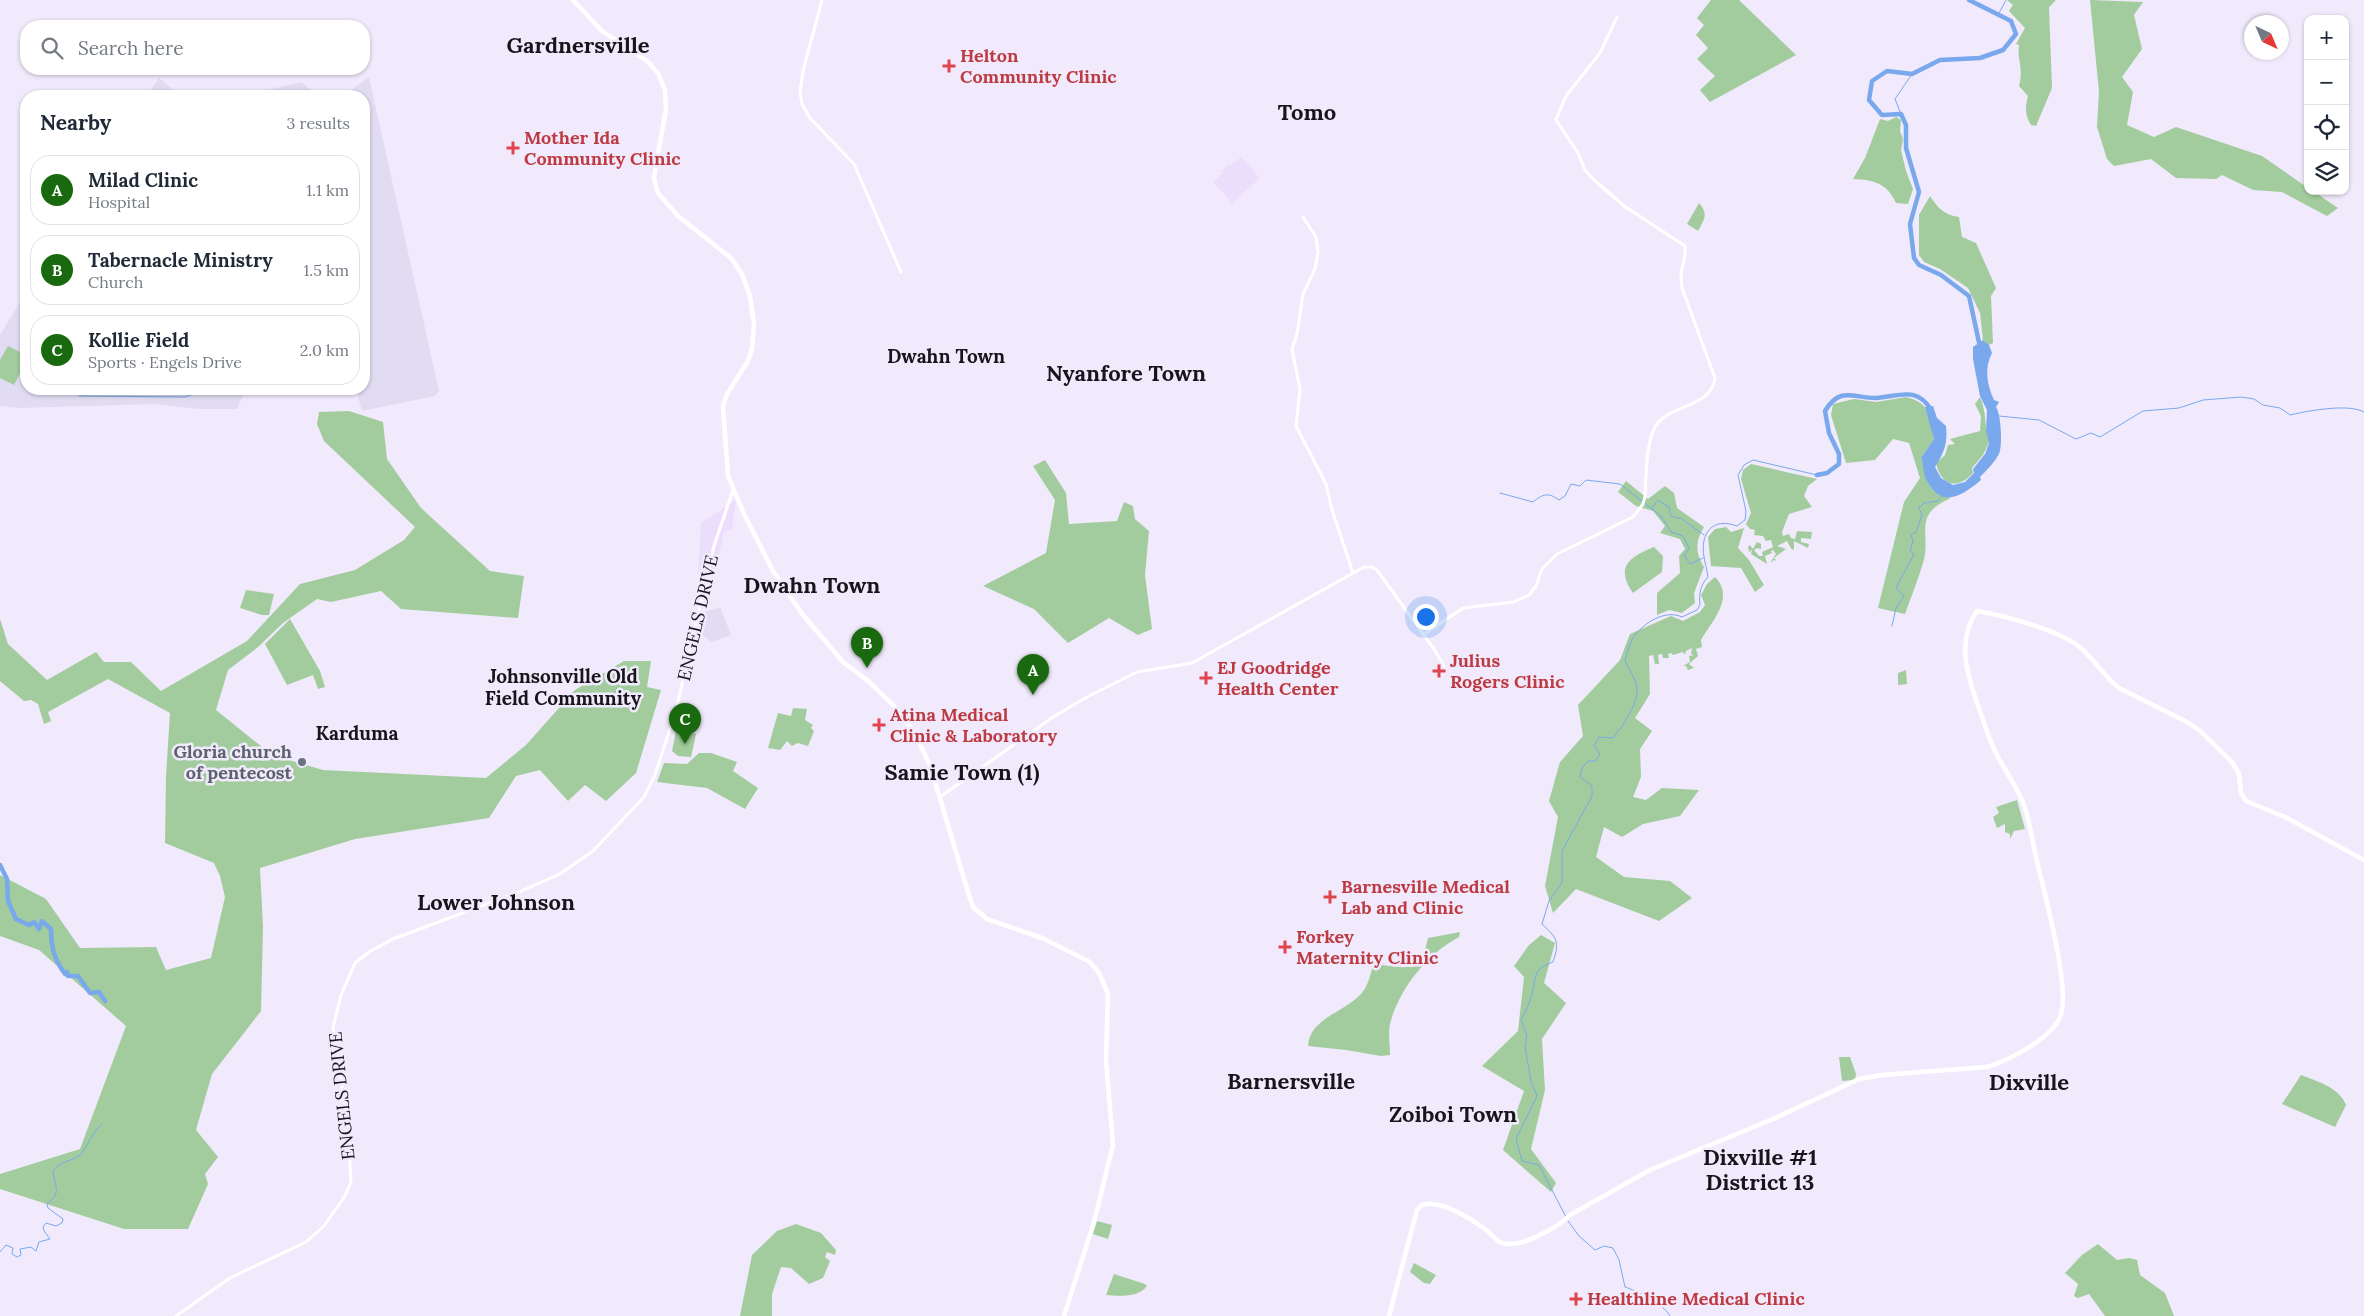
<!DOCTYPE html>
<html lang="en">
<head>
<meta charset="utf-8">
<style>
	body { margin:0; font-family:Lora,serif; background:#f6f6f7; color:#1f2937 }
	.controls { position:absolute; right:15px; top:15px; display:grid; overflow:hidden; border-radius:10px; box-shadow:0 1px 4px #0004 }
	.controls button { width:45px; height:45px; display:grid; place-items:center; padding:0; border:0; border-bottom:1px solid #e0e1e3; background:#fff; color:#1f2937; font:25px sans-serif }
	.compass { position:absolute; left:2244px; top:15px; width:45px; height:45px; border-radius:50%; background:#fff; box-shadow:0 1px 4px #0004; rotate:136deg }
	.you { position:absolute; left:1425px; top:616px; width:18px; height:18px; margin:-12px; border:4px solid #fff; border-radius:50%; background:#1a73e8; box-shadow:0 0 0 8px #1a73e833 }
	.badge { display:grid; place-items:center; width:32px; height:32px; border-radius:50%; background:#196a0e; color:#fff; font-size:16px; font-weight:700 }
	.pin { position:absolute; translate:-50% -41px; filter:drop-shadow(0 1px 2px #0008) }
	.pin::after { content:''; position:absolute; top:26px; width:18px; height:15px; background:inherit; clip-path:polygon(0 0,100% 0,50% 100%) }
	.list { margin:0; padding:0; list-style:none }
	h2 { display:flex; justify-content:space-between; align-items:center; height:65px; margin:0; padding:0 20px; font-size:21px }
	h2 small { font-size:16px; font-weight:400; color:#747a83 }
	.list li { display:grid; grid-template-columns:32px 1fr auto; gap:15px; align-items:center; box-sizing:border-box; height:70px; margin:0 10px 10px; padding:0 10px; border:1px solid #e0e1e3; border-radius:20px }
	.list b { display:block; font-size:19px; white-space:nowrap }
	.list p { margin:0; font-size:16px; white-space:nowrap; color:#747a83 }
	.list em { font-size:16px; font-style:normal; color:#747a83 }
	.icon { flex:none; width:28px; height:28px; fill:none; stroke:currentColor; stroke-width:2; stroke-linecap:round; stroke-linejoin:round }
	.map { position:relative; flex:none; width:2364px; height:1316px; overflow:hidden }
	.search { position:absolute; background:#fff; box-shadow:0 1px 4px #0004; left:20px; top:20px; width:350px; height:55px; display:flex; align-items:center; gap:12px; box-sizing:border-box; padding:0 18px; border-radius:20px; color:#747a83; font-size:19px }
	.panel { position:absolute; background:#fff; box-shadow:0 1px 4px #0004; left:20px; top:90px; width:350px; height:305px; border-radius:20px }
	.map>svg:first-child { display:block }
</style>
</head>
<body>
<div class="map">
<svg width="2364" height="1316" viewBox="0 0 2364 1316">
	<rect width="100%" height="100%" fill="#f1eafc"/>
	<path fill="#ebdefc" d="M 1241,157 L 1260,178 L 1232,203 L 1213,182 L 1223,173 L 1221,171 L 1228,164 L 1230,166 Z
		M 736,500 L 732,529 L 724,533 L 714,576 L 698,575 L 701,523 Z"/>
	<path fill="#e1dcf2" d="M 369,77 L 439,391 L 435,396 L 362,411 L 356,389 L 364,389 L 364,96 L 343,96 Z
		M 159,78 L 171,88 L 180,96 L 147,96 Z
		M 301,82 L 318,96 L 244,96 Z
		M 26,292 L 26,389 L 246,389 L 237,409 L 199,409 L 154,404 L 19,408 L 0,406 L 0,335 Z
		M 720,607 L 731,635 L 712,642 L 698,633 L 702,613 Z"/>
	<path fill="#a2cc9d" d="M 1711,0 L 1739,0 L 1796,55 L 1710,102 L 1700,90 L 1715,76 L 1697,59 L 1708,48 L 1696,35 L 1704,25 L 1697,18 Z
		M 2007,0 L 2056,0 L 2049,7 L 2052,88 L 2036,126 L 2031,125 C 2025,116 2025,107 2028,96 L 2019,86 C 2024,67 2017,62 2019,45 L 2016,44 L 2025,28 L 2009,11 L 2013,5 Z
		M 2090,0 L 2143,2 L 2134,15 L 2142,49 L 2122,77 L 2133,92 L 2127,125 L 2154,137 L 2176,127 L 2262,156 L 2308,188 L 2308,191 L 2313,191 L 2338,208 L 2327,216 L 2282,192 L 2253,190 L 2222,175 L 2216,179 L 2176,178 L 2151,159 L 2114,166 L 2107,159 L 2097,127 L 2099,92 Z
		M 1896,117 L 1901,120 L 1900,131 L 1903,139 L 1901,150 L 1906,171 L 1913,189 L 1908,204 L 1896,203 C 1887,183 1874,180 1853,179 L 1865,158 L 1880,119 L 1888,121 Z
		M 1930,196 C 1938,208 1944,215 1959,217 L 1962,237 L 1976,243 L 1996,288 L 1991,296 L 1993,343 L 1989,345 L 1983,340 L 1980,313 L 1968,288 L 1940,269 L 1924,262 L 1919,255 L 1919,215 Z
		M 1699,203 C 1709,214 1704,220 1698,231 L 1687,224 Z
		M 8,346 L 26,355 L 26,361 L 14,385 L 0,378 L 0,360 Z
		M 1906,397 C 1930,403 1931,416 1934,439 L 1921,458 C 1928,479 1925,492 1951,498 C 1911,515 1932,534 1923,563 C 1918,580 1911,597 1905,614 L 1878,608 L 1904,502 L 1920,478 L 1909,443 L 1893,439 L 1875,460 L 1846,463 L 1831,415 L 1833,404 L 1854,399 L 1876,402 Z
		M 1980,397 C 1987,413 1984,426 1989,442 L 1983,455 L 1972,468 L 1973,473 C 1958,490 1941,486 1936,463 L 1945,455 L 1948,445 L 1955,444 L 1950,439 L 1980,431 L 1981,416 L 1975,404 Z
		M 349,411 L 383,422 L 387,459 L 421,508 L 490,571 L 524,576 L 518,618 L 401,609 L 381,591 L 331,602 L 317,599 L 283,623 L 257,648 L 228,670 L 216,710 L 272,755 L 323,770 L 486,778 L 526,745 L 575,690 L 624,661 L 651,661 L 647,687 L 661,690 L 636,773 L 606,801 L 585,785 L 568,801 L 540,770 L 516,776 L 489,818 L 355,839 L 260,868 L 263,927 L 261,1011 L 212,1074 L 196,1130 L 218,1157 L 205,1174 L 208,1184 L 188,1229 L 124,1229 L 0,1189 L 0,1174 L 80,1149 L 126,1026 L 39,950 L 0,936 L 0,875 L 46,899 L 80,948 L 156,947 L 166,970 L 211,958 L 225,897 L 220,876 L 214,863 L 165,843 L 166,776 L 170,713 L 108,679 L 48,712 L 51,721 L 44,724 L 38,704 L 31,700 L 24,701 L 0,681 L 0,619 L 8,644 L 47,680 L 96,652 L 104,662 L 131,662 L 161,691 L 247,641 L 300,584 L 355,570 L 404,540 L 415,527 L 324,441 L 317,424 L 319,412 Z
		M 1045,460 L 1066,493 L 1069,524 L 1117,521 L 1124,502 L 1133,506 L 1135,519 L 1149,531 L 1145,575 L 1152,629 L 1138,635 L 1109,618 L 1068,643 L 1034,609 L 983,586 L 1046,553 L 1055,500 L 1033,466 Z
		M 1751,464 L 1817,479 L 1808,486 L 1804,496 L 1812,507 L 1789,514 L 1782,532 L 1783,536 L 1789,534 L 1791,538 L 1795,539 L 1797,531 L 1812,532 L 1811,539 L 1801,538 L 1801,542 L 1809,544 L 1808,548 L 1794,541 L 1794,549 L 1792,550 L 1787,541 L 1777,546 L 1786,549 L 1774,558 L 1777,561 L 1774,560 L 1770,563 L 1776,554 L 1773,550 L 1771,551 L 1772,553 L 1765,556 L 1767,564 L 1751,554 L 1752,550 L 1749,552 L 1748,547 L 1750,545 L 1753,549 L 1757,542 L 1761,544 L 1761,549 L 1757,548 L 1754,550 L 1759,556 L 1763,556 L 1762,552 L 1773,547 L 1771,540 L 1766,541 L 1763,536 L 1754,535 L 1755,530 L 1750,529 L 1746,524 L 1751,513 L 1741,479 L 1743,470 Z
		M 1626,481 L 1648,499 L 1665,486 L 1674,493 L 1677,508 L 1704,527 C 1695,541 1695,553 1704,567 L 1694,593 L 1695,603 L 1682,613 L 1669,610 L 1657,615 L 1657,593 L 1680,573 L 1679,556 L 1685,549 L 1680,539 L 1660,533 L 1665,526 L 1653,511 L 1636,506 L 1618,492 Z
		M 1726,527 L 1731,532 L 1744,528 L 1738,548 L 1749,560 L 1764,585 L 1755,592 L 1741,568 L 1711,566 L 1708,537 L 1715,529 Z
		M 1654,547 L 1663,556 L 1662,572 L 1633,593 C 1615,567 1629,557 1654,547 Z
		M 1715,577 C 1735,597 1713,620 1701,640 L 1702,647 L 1696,649 L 1698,656 L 1689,664 L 1694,668 L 1688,670 L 1686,666 L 1683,666 L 1690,662 L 1689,656 L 1694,655 L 1691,654 L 1692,648 L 1686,651 L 1685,655 L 1683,652 L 1673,655 L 1671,653 L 1668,654 L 1669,658 L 1663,658 L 1662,654 L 1658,655 L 1659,664 L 1655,664 L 1653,655 L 1649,656 L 1650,694 L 1635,718 L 1652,731 L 1640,749 L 1641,777 L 1633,797 L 1646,800 L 1662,788 L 1699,790 L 1680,816 L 1643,824 L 1622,837 L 1604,827 L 1596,857 L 1624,877 L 1670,881 L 1692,898 L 1659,921 L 1576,889 L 1553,913 L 1545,886 L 1558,817 L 1549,801 L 1560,762 L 1583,736 L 1578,705 L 1620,660 L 1630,634 L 1671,616 L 1683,621 L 1700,612 L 1705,605 L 1701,595 L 1707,584 Z
		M 246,590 L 274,594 L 269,615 L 262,615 L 240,608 Z
		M 290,619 L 320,671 L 325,687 L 318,689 L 313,675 L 287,685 L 265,644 Z
		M 1906,670 L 1907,684 L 1898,685 L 1898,673 Z
		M 793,708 L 807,709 L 805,720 L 813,725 L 811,728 L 814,731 L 808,746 L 798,743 L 792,746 L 787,741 L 780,750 L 768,748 L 778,713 L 791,716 Z
		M 676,731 L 696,734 L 691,757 L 678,756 L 672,751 Z
		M 699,753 L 711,753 L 737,762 L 733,771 L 758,788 L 745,809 L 707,788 L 657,782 L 664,763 L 687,764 Z
		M 2017,800 L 2025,829 L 2014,831 L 2010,839 L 2010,834 L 2005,832 L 2005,824 L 1997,828 L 1993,817 L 1999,813 L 1996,807 Z
		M 1460,932 L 1459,937 C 1427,954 1399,989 1390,1024 C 1388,1033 1390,1046 1390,1055 L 1381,1056 L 1346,1050 L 1308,1046 C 1310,1016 1349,1012 1364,990 C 1369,983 1371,971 1374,963 C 1390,967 1404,969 1421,965 L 1428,938 Z
		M 1541,935 L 1555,943 L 1544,983 L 1566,1003 L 1542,1039 L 1545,1090 L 1531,1149 L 1556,1183 L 1551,1192 L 1503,1150 L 1524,1091 L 1482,1066 L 1518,1031 L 1524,977 L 1514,966 L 1529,945 Z
		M 1839,1057 L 1850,1057 L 1856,1074 L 1855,1080 L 1842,1081 Z
		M 2301,1075 C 2318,1082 2339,1087 2346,1105 L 2335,1127 L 2282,1104 Z
		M 1097,1221 L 1112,1225 L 1108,1239 L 1093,1234 Z
		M 796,1224 L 821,1233 L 836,1250 L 835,1255 L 827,1252 L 825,1257 L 830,1261 L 823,1278 L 809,1284 L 791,1268 L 781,1267 L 772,1294 L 772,1316 L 740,1316 L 752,1255 L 777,1231 Z
		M 2098,1244 L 2117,1260 L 2129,1258 L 2137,1260 L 2140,1275 L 2165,1293 L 2174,1316 L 2105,1316 L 2089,1294 L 2078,1298 L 2074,1296 L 2078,1284 L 2065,1273 L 2082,1255 Z
		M 1414,1263 L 1436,1275 L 1430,1284 L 1424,1283 L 1410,1272 Z
		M 1114,1274 L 1145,1284 L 1147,1286 C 1138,1298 1119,1296 1106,1295 Z"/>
	<path fill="#79a8ec" d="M 1983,340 L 1989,345 L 1992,353 C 1984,368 1987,385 1994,400 L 1999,402 L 1996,407 C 2001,414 2003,446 1999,454 C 1994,463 1987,470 1980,477 L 1981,480 C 1962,496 1942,509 1927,481 C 1923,475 1924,465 1921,458 L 1934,439 L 1925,407 L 1933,406 L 1937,418 L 1946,426 C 1948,443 1944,453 1935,467 L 1941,478 L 1953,485 L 1965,482 L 1974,473 L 1973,469 L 1985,454 L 1989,443 L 1986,431 L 1987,410 L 1980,396 L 1973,359 L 1973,347 Z"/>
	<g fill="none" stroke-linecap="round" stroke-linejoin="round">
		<path stroke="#79a8ec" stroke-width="1" d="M 1998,15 L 2006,0
			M 1901,114 L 1895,99 L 1912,74
			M 79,396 L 185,397 L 194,394 L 200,389
			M 1999,416 L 2039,420 L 2076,439 L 2091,433 L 2100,437 L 2143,411 L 2179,408 L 2203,400 L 2241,397 L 2254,399 L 2263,405 L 2280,408 L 2290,415 C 2307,411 2349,403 2364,412
			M 1500,493 L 1533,502 C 1543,494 1548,492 1559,500 L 1565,496 L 1571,484 L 1580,486 L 1586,480 L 1620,484 L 1661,516 L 1671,532 L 1683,536 L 1689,548 L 1684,555 L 1690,564 L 1703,558
			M 1652,508 L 1658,500 L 1669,507 L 1671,516 L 1682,519 L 1704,535
			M 1892,626 L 1896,608 L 1904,596 L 1896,588 L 1914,554 L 1910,551 L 1913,541 L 1911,535 L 1916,532 L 1922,515 L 1919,508 L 1924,503 L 1938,501 L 1943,495
			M 1566,1217 L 1539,1165 L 1522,1161 L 1516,1139 L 1537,1096 L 1531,1081 L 1525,1047 L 1527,1036 L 1521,1020 C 1525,1012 1530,1003 1532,994 C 1536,976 1533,969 1553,962 C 1560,941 1557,938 1542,924 L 1549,901 L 1562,883 L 1562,851 L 1592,796 L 1592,786 L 1580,777 L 1582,768 L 1588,761 L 1595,761 L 1600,754 L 1594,746 L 1599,737 L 1613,738 C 1623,726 1639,703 1637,687 C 1635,678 1629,669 1625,661 C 1627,654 1629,644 1633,638 C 1643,623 1665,609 1682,617 L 1697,610 L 1700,605 C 1699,594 1700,585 1708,577 C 1707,569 1705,564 1704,557 C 1700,533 1712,517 1737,526 L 1745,520 L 1746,511 L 1738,475 L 1744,465 L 1753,460 L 1817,475
			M 1568,1221 L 1579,1236 L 1595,1250 L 1604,1246 L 1613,1248 L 1619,1260 L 1625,1287 C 1637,1291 1665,1305 1670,1316
			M 0,1252 L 6,1245 L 13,1248 L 12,1254 L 17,1257 L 21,1255 L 20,1249 L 31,1247 L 36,1251 L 39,1242 L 50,1239 L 44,1231 L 43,1227 L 46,1223 L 56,1226 L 62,1223 L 63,1219 L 48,1208 L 47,1204 C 63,1192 54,1186 53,1171 C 60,1160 73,1162 81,1154 C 89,1144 92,1132 102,1124"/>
		<path stroke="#79a8ec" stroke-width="4.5" d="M 1969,0 L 2011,21 L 2016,34 L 2003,50 L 1980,58 L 1940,60 L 1912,74 L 1887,71 L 1872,81 L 1869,100 L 1882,115 L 1901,114 L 1906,125 L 1906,148 L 1919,192 L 1910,224 L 1914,258 L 1919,265 L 1941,275 L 1969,296 L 1980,347
			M 1817,475 L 1827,473 L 1839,464 L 1839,454 L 1829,433 L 1825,411 C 1840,386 1853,398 1876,398 C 1897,397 1917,385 1931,410
			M 0,865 L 7,879 L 8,901 L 16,919 L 29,925 L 34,922 L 39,929 L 42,921 L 51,929 C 51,947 54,959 65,974 L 67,972 L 68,976 L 78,976 L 90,993 L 99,992 L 105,1001"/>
		<path stroke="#fff" stroke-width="3" d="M 822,0 L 803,71 L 800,92 L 802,104 L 810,118 L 854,164 L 901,272
			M 1303,217 L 1316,237 L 1318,252 L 1315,269 L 1303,294 L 1297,334 L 1292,349 L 1300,389 L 1296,426 L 1326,484 L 1332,510 L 1353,573
			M 1423,635 L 1463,608 L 1514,602 L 1529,595 L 1536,586 L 1542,569 L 1557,554 L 1633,517 L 1643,504 L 1645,497 C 1646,477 1646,443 1655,427 C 1668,404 1712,408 1715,378 L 1682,288 C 1678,268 1687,261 1685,246 L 1624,206 L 1592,178 L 1585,170 L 1578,153 L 1556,120 L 1566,96 L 1600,53 L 1617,17
			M 940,797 L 1053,717 L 1087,697 L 1137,672 L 1192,663 L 1364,567 L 1372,567 L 1377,570 L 1436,652 L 1446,670 L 1441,676
			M 176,1316 L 230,1278 L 306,1242 L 324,1226 L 345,1196 L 351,1182 L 348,1126 L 333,1028 L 341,995 L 355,963 L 369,952 L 393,939 L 519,892 L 560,874 L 593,851 L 644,797 L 655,775 L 676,710 L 714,546 L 733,490"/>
		<path stroke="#fff" stroke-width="4.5" d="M 573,0 L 602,31 L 647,61 L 658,73 L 665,90 L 666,109 L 656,165 L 654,179 L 658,193 L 678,216 L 731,258 L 742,274 L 750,296 L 754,324 L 752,349 L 748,361 L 727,394 L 723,406 L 728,476 L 744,514 L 773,571 L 803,615 L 843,662 L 867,680 L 893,705 L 914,732 L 930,765 L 968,892 L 973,907 L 987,919 L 1042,938 L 1090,962 L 1099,973 L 1108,994 L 1106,1060 L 1113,1145 L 1094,1222 L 1064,1316
			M 1389,1316 L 1417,1210 L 1422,1205 C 1440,1199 1470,1218 1485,1229 C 1490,1233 1495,1239 1500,1242 C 1518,1251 1558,1227 1570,1215 L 1650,1170 L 1773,1119 L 1859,1079 L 1882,1075 L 1987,1067 C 2008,1061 2052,1038 2060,1017 C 2072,990 2043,889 2036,857 C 2032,840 2030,822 2024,805 C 2017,787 2006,772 1997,755 C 1991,744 1987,732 1983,720 C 1971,685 1953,645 1977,611 C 2006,616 2060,630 2082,649 C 2095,661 2105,677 2119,688 L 2187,722 L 2200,731 L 2232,762 L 2239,774 L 2241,793 L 2246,801 L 2285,817 L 2364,860"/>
	</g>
	<g fill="#e0444e" stroke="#f1eafc" stroke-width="2">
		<path d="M946.5 58.5h5v5h5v5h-5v5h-5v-5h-5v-5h5z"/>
		<path d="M510.5 140.5h5v5h5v5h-5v5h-5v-5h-5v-5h5z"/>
		<path d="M1436.5 663.5h5v5h5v5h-5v5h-5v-5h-5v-5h5z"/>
		<path d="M1203.5 670.5h5v5h5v5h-5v5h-5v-5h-5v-5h5z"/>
		<path d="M876.5 717.5h5v5h5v5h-5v5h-5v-5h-5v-5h5z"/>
		<path d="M1327.5 889.5h5v5h5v5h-5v5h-5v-5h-5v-5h5z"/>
		<path d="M1282.5 939.5h5v5h5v5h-5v5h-5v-5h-5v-5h5z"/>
		<path d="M1573.5 1291.5h5v5h5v5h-5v5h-5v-5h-5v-5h5z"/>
	</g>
	<circle fill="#6b7280" stroke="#f1eafc" stroke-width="2" cx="302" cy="762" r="5"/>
	<g text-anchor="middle" stroke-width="5" stroke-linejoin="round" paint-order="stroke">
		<g font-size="18" font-weight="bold" fill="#be3a42" stroke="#f1eafc" text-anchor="start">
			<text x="960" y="62">Helton<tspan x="960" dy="21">Community Clinic</tspan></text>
			<text x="524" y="144">Mother Ida<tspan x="524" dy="21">Community Clinic</tspan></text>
			<text x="1450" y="667">Julius<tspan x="1450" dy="21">Rogers Clinic</tspan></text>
			<text x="1217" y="674">EJ Goodridge<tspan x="1217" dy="21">Health Center</tspan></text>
			<text x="890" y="721">Atina Medical<tspan x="890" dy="21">Clinic &amp; Laboratory</tspan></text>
			<text x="1341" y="893">Barnesville Medical<tspan x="1341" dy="21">Lab and Clinic</tspan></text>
			<text x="1296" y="943">Forkey<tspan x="1296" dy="21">Maternity Clinic</tspan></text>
			<text x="1587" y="1305">Healthline Medical Clinic</text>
		</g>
		<g font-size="18" fill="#17141b" stroke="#f1eafc">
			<text transform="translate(698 618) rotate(-77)" y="6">ENGELS DRIVE</text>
			<text transform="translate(342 1096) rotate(-96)" y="6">ENGELS DRIVE</text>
		</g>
		<g font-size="18" font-weight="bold" fill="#5b616d" stroke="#f1eafc" text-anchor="end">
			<text x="292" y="758">Gloria church<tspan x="292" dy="21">of pentecost</tspan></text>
		</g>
		<g font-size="19" font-weight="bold" fill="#17141b" stroke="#f1eafc">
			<text x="946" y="363">Dwahn Town</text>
			<text x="563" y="683">Johnsonville Old<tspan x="563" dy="22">Field Community</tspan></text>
			<text x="357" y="740">Karduma</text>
		</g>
		<g font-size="22" font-weight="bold" fill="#17141b" stroke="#f1eafc">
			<text x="578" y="53">Gardnersville</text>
			<text x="1307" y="120">Tomo</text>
			<text x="1126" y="381">Nyanfore Town</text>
			<text x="812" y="593">Dwahn Town</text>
			<text x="962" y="780">Samie Town (1)</text>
			<text x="496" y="910">Lower Johnson</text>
			<text x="1291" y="1089">Barnersville</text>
			<text x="2029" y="1090">Dixville</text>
			<text x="1453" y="1122">Zoiboi Town</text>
			<text x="1760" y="1165">Dixville #1<tspan x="1760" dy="25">District 13</tspan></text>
		</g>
	</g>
</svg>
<div class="controls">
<button>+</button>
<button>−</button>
<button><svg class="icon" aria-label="locate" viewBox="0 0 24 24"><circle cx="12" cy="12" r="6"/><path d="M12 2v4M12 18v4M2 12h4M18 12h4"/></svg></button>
<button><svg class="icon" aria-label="layers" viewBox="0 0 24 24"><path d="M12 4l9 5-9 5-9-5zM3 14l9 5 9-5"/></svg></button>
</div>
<svg class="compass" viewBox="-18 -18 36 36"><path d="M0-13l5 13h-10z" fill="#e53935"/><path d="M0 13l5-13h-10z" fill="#747a83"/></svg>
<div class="you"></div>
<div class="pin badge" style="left:1033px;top:695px">A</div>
<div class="pin badge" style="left:867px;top:668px">B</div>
<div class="pin badge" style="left:685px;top:744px">C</div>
<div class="search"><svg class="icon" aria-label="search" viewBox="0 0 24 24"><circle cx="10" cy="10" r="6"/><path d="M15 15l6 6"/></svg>Search here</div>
<section class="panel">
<h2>Nearby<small>3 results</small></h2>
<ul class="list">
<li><span class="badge">A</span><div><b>Milad Clinic</b><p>Hospital</p></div><em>1.1 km</em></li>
<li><span class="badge">B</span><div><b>Tabernacle Ministry</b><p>Church</p></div><em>1.5 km</em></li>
<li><span class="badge">C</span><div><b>Kollie Field</b><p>Sports · Engels Drive</p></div><em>2.0 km</em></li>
</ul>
</section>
</div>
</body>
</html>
